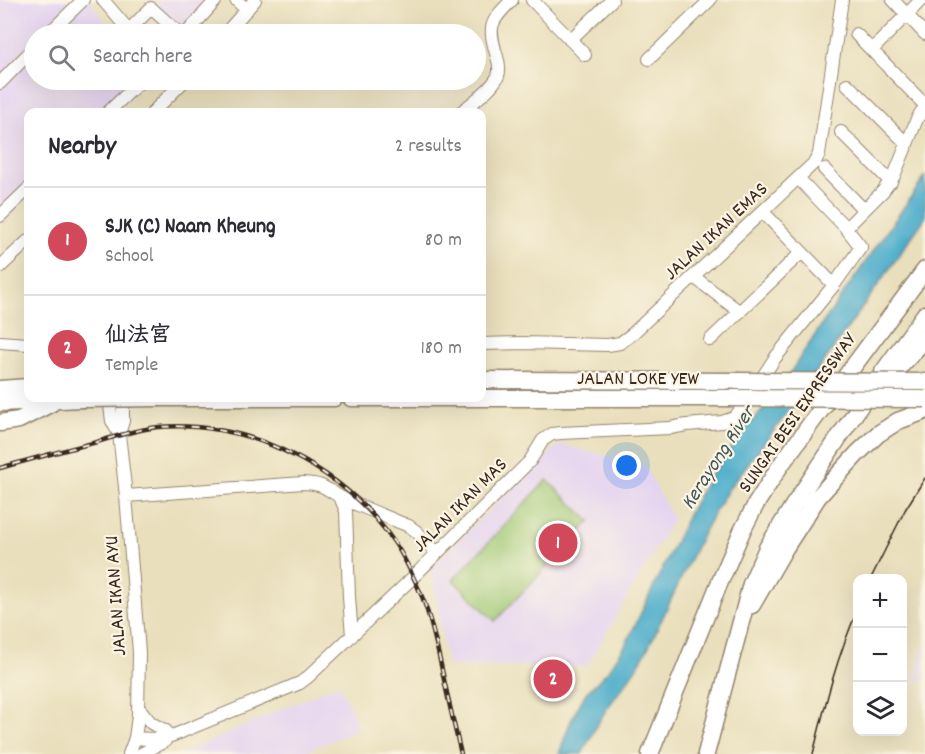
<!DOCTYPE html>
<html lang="en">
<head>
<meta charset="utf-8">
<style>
	body { margin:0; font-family:Dekko,"LXGW WenKai TC",sans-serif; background:#f2f2f3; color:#2b2b33 }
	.controls { position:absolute; right:18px; bottom:18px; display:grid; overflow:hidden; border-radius:12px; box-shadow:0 6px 24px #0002 }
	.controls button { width:54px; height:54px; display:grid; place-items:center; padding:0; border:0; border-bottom:2px solid #e1e1e2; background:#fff; color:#2b2b33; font:30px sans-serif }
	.you { position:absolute; left:627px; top:466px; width:21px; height:21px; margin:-15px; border:4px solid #fff; border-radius:50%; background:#1a73e8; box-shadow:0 0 0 9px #1a73e833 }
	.badge { display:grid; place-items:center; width:39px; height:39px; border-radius:50%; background:#d1495b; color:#fff; font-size:20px; font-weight:700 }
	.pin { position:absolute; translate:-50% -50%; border:3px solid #fff; box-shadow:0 2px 6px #0006 }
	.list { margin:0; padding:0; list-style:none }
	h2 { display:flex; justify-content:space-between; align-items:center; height:78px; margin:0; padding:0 24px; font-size:26px }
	h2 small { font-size:20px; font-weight:400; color:#7c7c81 }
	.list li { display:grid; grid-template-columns:39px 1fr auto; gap:18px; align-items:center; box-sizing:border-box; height:108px; padding:0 24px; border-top:2px solid #e1e1e2 }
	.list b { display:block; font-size:22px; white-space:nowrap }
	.list p { margin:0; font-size:20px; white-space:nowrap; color:#7c7c81 }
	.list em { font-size:20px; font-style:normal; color:#7c7c81 }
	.icon { flex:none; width:33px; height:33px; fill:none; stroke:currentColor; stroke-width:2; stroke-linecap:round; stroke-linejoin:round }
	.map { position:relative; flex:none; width:925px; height:754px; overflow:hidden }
	.search { position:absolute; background:#fff; box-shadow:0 6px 24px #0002; left:24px; top:24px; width:462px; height:66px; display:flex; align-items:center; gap:15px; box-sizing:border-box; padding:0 21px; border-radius:33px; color:#7c7c81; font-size:22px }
	.panel { position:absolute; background:#fff; box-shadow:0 6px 24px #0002; left:24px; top:108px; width:462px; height:294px; border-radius:12px }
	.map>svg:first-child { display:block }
</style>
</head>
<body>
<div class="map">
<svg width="925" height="754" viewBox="0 0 925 754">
	<rect width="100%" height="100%" fill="#fcf5e5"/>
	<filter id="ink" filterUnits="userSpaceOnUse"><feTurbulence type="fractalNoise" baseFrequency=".0167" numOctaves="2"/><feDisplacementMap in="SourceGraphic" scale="12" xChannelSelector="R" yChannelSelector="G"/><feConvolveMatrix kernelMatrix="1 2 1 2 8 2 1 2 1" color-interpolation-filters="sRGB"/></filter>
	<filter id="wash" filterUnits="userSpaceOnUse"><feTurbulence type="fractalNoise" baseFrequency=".008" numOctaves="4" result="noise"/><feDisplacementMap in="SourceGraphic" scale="24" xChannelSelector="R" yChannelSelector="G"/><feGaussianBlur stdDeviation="1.35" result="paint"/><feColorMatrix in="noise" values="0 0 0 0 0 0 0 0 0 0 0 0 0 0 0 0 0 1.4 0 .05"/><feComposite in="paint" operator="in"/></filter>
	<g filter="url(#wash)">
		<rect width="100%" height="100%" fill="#e9dfbc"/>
		<path fill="#e4d3f1" d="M 0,0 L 89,0 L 115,34 L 34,34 L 34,80 L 147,80 L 114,112 L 28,112 L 28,197 L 0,225 Z
			M 160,0 L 212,0 L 184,32 L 154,7 Z
			M 559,444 L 645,466 L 673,519 L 587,666 L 447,666 L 431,567 Z
			M 925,643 L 925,680 L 914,680 Z
			M 339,684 L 356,720 L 357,730 L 299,754 L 181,754 Z"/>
		<path fill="#a1c975" stroke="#6e7a4a" stroke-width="1.5" d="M 547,480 L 590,521 L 495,621 L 453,580 Z"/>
		<path fill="#4aacca" stroke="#426b74" stroke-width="1.5" d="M 925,177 L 925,218 L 795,403 L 730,487 C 697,537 675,594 648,648 C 636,672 619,691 604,713 C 596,726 589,740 582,754 L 559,754 L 570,723 L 578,707 L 586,693 L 607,672 L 625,646 L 690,511 L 707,480 L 749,424 L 766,407 L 778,391 L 825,320 Z"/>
	</g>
	<g filter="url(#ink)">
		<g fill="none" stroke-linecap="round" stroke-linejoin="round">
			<g stroke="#92846d" stroke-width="14">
				<path id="minor" d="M 103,0 L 132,34
					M 236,0 L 247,10
					M 532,0 L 585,55
					M 893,0 L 925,34
					M 129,30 L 151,8 L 180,34
					M 48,34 L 83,0
					M 186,34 L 216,0
					M 225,34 L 255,0
					M 856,34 L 925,105
					M 570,40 L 612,0
					M 872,50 L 921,0
					M 649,59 L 710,0
					M 0,83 L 34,48
					M 847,84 L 907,144
					M 108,112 L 142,80
					M 153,112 L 185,80
					M 461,112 C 472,103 492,89 498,76 C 500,70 499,63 497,57 C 488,26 489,23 512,0
					M 841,132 L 891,182
					M 824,169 L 864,210
					M 763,212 L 834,285
					M 0,216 L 28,189
					M 846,228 L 883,191 L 894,176 L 917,119 L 925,106
					M 0,267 L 28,241
					M 694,277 L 740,312
					M 710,340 L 802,252
					M 0,342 L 28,344
					M 482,344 L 522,343 L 608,345 L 620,343 L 631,335 L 815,162 L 819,154 L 842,0
					M 109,398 L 112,421 L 119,434 L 126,496 L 139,652 L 138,716 L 135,738 L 129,754
					M 119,434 L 123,421 L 123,398
					M 126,496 L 303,483 C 326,484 325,489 342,498 C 364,508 387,517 409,526 L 417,532 L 437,553
					M 340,497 L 346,511 L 349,597 L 352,636
					M 138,707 L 151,723 L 166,731
					M 135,738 C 154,740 168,739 186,730 L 300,683 L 308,677 L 404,586 L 530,461 L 543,440 L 552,434 L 561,433 L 670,428 L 687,425 L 722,422 L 734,418 L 742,408 L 775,358 L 834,285 L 861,247 L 846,228 L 798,178
					M 141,754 L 165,741"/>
			</g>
			<g stroke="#92846d" stroke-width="19">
				<path id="highway" d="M 883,372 L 925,314
					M 482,380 L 738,381
					M 0,389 L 28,387
					M 160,398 L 334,398
					M 351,398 L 726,398
					M 0,403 L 81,399
					M 0,423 L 19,420 L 52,403
					M 752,605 L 785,548 L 818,497 L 857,454 L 878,434 L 898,421 L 925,411
					M 650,754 L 719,584 L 742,531 L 756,504 L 780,466 L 817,415 L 925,270
					M 706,754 L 751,584 L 767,548 L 793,506 L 872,388 L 899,368 L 925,339"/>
			</g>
			<use href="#minor" stroke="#fff" stroke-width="12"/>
			<use href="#highway" stroke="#fff" stroke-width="16"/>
			<path stroke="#3b2a1e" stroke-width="1.5" d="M 871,578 L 905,510 L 925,478
				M 813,754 C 825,705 837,656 858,609"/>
			<g stroke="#3b2a1e" stroke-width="4.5">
				<path id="rail" d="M 0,468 C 32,459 64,450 97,442 C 117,436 138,429 159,427 C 249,420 343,468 394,542 C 406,559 415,580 423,599 C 431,620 436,643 441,665 C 447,695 454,724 461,754"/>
			</g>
			<use href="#rail" stroke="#fcf5e5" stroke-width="2" stroke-dasharray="7" stroke-linecap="butt"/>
			<g stroke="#92846d" stroke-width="19" stroke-linecap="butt">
				<path id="highway-bridge" d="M 738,381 L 925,382
					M 726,398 L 925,399
					M 81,399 L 160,398"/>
			</g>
			<use href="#highway-bridge" stroke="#fff" stroke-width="16"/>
		</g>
	</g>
	<g text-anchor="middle" stroke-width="4.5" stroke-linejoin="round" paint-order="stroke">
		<g font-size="20" fill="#3b2a1e" stroke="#fcf5e5">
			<text transform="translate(715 230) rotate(-43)" y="7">JALAN IKAN EMAS</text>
			<text x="638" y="384">JALAN LOKE YEW</text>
			<text transform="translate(796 412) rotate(-55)" y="7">SUNGAI BESI EXPRESSWAY</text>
			<text transform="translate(459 504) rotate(-45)" y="7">JALAN IKAN MAS</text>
			<text transform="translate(114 596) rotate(-94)" y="7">JALAN IKAN AYU</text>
		</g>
		<g font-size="21" font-style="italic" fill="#40585a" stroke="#fcf5e5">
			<text transform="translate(717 457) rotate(-57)" y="7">Kerayong River</text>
		</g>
	</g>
</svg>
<div class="controls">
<button>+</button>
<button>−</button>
<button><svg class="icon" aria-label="layers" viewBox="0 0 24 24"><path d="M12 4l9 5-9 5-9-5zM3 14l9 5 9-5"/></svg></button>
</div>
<div class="you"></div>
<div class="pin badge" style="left:558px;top:543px">1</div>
<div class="pin badge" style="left:553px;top:679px">2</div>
<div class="search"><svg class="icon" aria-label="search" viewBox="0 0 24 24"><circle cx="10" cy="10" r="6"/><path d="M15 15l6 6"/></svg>Search here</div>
<section class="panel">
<h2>Nearby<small>2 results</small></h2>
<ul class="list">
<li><span class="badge">1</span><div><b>SJK (C) Naam Kheung</b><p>School</p></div><em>80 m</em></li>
<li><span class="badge">2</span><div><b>仙法宫</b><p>Temple</p></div><em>180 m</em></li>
</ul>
</section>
</div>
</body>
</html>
